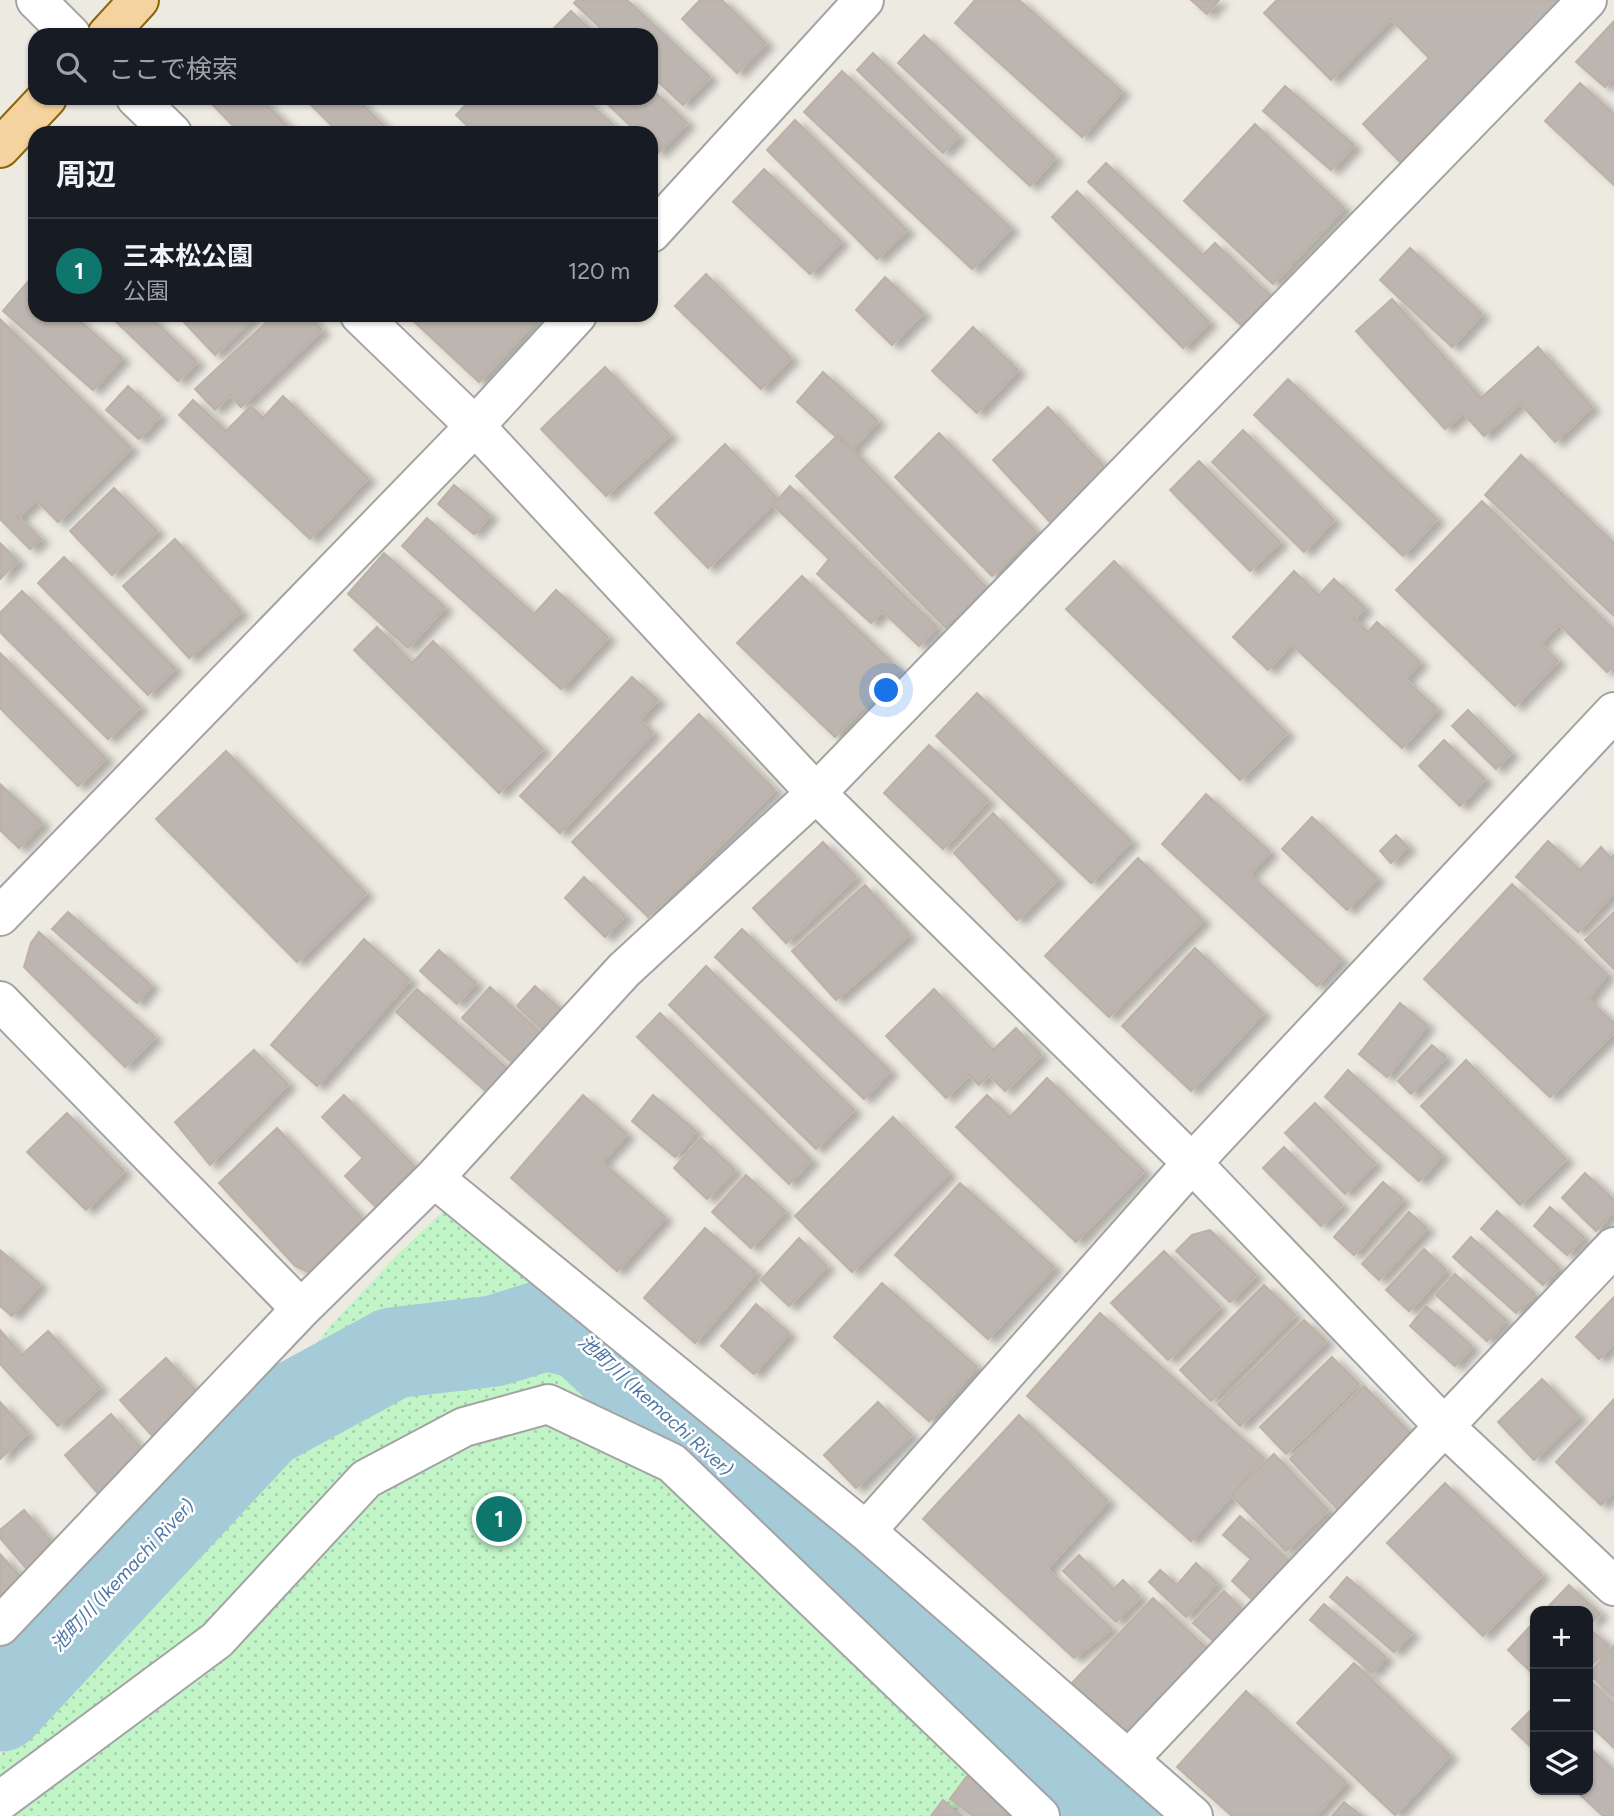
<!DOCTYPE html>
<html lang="ja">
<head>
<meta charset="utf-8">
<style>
	body { margin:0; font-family:Figtree,"Noto Sans JP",sans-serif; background:#20242c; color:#f1f3f6 }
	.controls { position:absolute; right:21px; bottom:21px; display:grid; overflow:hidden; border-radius:14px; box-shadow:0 2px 5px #0004 }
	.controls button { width:63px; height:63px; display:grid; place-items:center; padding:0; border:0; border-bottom:2px solid #363941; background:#171b24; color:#f1f3f6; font:35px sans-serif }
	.you { position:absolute; left:887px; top:691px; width:24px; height:24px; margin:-18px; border:5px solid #fff; border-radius:50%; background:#1a73e8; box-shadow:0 0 0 10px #1a73e833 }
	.badge { display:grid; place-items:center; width:46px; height:46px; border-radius:50%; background:#0f766e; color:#fff; font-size:23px; font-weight:700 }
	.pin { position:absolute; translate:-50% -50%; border:4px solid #fff; box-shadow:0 2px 7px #0006 }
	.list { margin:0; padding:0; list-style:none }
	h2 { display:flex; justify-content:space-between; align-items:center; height:91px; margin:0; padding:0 28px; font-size:30px }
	h2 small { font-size:23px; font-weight:400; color:#9ea1a6 }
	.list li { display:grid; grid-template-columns:46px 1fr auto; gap:21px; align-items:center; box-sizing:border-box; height:105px; padding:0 28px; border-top:2px solid #363941 }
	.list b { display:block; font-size:26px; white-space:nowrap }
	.list p { margin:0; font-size:23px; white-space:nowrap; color:#9ea1a6 }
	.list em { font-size:23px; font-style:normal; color:#9ea1a6 }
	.icon { flex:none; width:38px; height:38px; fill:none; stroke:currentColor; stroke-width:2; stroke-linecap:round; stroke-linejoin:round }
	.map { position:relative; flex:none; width:1614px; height:1816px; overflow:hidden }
	.search { position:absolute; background:#171b24; box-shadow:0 2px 5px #0004; left:28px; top:28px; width:630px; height:77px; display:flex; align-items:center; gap:18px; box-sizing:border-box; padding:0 24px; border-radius:21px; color:#9ea1a6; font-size:26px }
	.panel { position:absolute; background:#171b24; box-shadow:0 2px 5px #0004; left:28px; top:126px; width:630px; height:196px; border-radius:21px }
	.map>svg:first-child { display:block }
</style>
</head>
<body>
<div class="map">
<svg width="1614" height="1816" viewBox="0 0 1614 1816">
	<defs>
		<pattern id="park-dots" width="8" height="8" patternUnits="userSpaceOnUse" patternTransform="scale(1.75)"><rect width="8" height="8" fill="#c1f5c7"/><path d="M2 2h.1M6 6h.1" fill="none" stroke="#a5d1aa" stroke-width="1.8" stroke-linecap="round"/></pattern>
		<filter id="shadow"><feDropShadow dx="8" dy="4.5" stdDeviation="3.5" flood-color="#0004"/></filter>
	</defs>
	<rect width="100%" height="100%" fill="#edeae2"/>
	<path fill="url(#park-dots)" d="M 444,1210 L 1050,1713 L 952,1816 L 0,1816 L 0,1756 L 332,1324 L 398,1254 Z"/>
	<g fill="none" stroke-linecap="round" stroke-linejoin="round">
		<path stroke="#a5cad8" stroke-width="91" d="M 0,1706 L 264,1423 L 393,1353 L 494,1341 L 546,1325 L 583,1334 L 782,1520 L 1119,1816"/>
	</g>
	<path fill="#bdb5af" stroke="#bdb1a6" stroke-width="2" filter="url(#shadow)" d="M 577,0 L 627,0 L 710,77 L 683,105 L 651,75 L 651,35 L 608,35 L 574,3 Z
		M 700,0 L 722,0 L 766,43 L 737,73 L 682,19 Z
		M 975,0 L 1019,0 L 1122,91 L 1082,137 L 955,23 Z
		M 1191,0 L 1219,0 L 1207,14 Z
		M 1277,0 L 1566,0 L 1401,163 L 1363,124 L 1429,58 L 1391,19 L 1331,80 L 1264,13 Z
		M 571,11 L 596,35 L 547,35 Z
		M 1614,21 L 1614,77 L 1605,87 L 1576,62 Z
		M 924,35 L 1055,158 L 1030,186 L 898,63 Z
		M 873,53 L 959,136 L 943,153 L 857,70 Z
		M 842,71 L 1011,228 L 972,269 L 804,112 Z
		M 1580,83 L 1614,114 L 1614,185 L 1545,121 Z
		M 1285,86 L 1354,145 L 1331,170 L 1263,111 Z
		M 651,88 L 687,123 L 658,153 L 651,146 L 651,133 L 638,133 L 601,98 L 651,98 Z
		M 206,98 L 260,98 L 294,133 L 240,133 Z
		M 304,98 L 356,98 L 391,133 L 339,133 Z
		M 472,98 L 584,98 L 622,133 L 475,133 L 456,115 Z
		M 795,120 L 907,230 L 877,259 L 767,150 Z
		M 1255,124 L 1344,208 L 1273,284 L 1184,201 Z
		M 1106,163 L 1203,255 L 1215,243 L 1273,298 L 1245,329 L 1088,182 Z
		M 764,169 L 841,241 L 810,274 L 733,202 Z
		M 1077,191 L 1209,322 L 1183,348 L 1052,217 Z
		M 1410,248 L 1482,314 L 1452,347 L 1380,280 Z
		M 706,274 L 791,358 L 761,389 L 675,306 Z
		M 885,277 L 923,313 L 892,345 L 856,310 Z
		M 31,278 L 35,282 L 35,315 L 73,315 L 122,358 L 93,390 L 3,311 Z
		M 1392,299 L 1481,398 L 1538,347 L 1592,407 L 1555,442 L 1520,403 L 1484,436 L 1463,413 L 1445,429 L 1356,331 Z
		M 109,315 L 148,315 L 197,362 L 178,381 Z
		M 187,315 L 256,315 L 215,355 L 182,320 Z
		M 274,315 L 308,315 L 322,330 L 241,407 L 230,395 L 215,410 L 195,389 Z
		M 407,315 L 541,315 L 479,382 Z
		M 0,319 L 131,448 L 58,522 L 36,500 L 18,517 L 41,539 L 30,549 L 0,519 Z
		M 973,327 L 1018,370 L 977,413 L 932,371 Z
		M 605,367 L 670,435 L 606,496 L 541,429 Z
		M 823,372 L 878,421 L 851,450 L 797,402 Z
		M 1288,379 L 1437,519 L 1403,556 L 1254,415 Z
		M 128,386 L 160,416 L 139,439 L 106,410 Z
		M 283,396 L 368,478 L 310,539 L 179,415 L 193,400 L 226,431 L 251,406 L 263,418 Z
		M 1048,407 L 1107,470 L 1051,523 L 993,460 Z
		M 1243,430 L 1334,520 L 1304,552 L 1212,462 Z
		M 939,433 L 1036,531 L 992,576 L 895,477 Z
		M 838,435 L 987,588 L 946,628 L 796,476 Z
		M 725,444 L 778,499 L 708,568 L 655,513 Z
		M 1521,455 L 1614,543 L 1614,616 L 1485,495 Z
		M 1199,461 L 1280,542 L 1250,571 L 1170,490 Z
		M 454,485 L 490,515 L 474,534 L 438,504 Z
		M 790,486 L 937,627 L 919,646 L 882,611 L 871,623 L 817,574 L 829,559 L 773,505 Z
		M 114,488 L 157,531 L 112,575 L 70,531 Z
		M 1482,501 L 1614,630 L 1614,665 L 1607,672 L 1559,624 L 1540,643 L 1558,661 L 1515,706 L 1396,590 Z
		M 427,518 L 534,614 L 556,590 L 608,637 L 561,689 L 402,546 Z
		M 175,539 L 241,612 L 189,658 L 123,586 Z
		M 0,543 L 18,561 L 0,579 Z
		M 384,553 L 445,607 L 408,648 L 348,594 Z
		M 64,557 L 175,668 L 148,695 L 38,583 Z
		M 1114,561 L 1287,733 L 1240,780 L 1066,609 Z
		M 1294,571 L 1319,595 L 1334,579 L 1365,608 L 1354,619 L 1368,632 L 1377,622 L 1420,662 L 1405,679 L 1437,709 L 1402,748 L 1291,644 L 1268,670 L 1233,637 Z
		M 802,576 L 899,669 L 835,737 L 737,643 Z
		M 22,591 L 140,707 L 108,739 L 0,632 L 0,613 Z
		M 377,627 L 412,663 L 433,641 L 543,749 L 499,793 L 354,650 Z
		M 0,653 L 106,758 L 78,786 L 0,708 Z
		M 632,677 L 658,700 L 639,720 L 653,733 L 560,833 L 520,796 Z
		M 977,693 L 1131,841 L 1091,883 L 936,736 Z
		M 1468,710 L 1511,753 L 1496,769 L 1452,726 Z
		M 699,714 L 775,790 L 648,917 L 572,842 Z
		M 1444,740 L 1485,779 L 1460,806 L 1419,766 Z
		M 929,745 L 988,800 L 943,849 L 884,793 Z
		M 226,751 L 366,893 L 297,962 L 156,819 Z
		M 0,784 L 42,823 L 19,848 L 0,830 Z
		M 1206,794 L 1270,852 L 1249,874 L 1341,959 L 1317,986 L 1162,844 Z
		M 993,813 L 1058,879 L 1017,920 L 954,853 Z
		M 1312,817 L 1377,878 L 1347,910 L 1282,849 Z
		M 1396,835 L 1408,847 L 1391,863 L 1380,851 Z
		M 1548,841 L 1580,870 L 1601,847 L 1611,858 L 1614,855 L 1614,892 L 1578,932 L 1516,877 Z
		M 823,842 L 856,877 L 786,943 L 753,908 Z
		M 1138,858 L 1203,920 L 1109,1017 L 1045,956 Z
		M 584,877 L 625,916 L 605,937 L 565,898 Z
		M 1512,884 L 1607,974 L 1588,999 L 1614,1023 L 1614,1032 L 1550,1097 L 1424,979 Z
		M 865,885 L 909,935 L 836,1000 L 792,951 Z
		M 68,912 L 151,985 L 137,1003 L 52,929 Z
		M 1614,912 L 1614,969 L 1585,940 Z
		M 742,929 L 890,1071 L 864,1099 L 715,957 Z
		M 39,932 L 155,1037 L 125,1067 L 24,967 L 31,943 Z
		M 364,939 L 410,980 L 317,1086 L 271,1045 Z
		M 1195,948 L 1263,1013 L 1191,1091 L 1122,1026 Z
		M 439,950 L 476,983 L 457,1004 L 420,971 Z
		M 706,966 L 854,1110 L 816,1149 L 669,1005 Z
		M 535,986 L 560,1009 L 542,1029 L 517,1006 Z
		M 490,987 L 545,1037 L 517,1067 L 462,1018 Z
		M 417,989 L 508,1069 L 488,1093 L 396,1012 Z
		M 934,989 L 993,1050 L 1016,1028 L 1041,1055 L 1005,1091 L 989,1075 L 979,1085 L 969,1075 L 946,1098 L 886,1036 Z
		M 1400,1003 L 1427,1025 L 1387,1077 L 1359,1054 Z
		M 660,1013 L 811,1160 L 789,1184 L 637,1037 Z
		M 1432,1045 L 1446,1057 L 1411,1094 L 1398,1081 Z
		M 254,1050 L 288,1084 L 210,1165 L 175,1122 Z
		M 1466,1060 L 1566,1159 L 1520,1205 L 1421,1106 Z
		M 1348,1070 L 1442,1155 L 1419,1181 L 1325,1097 Z
		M 1047,1078 L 1144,1171 L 1076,1242 L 956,1127 L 987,1095 L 1010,1117 Z
		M 344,1095 L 417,1169 L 377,1208 L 345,1176 L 363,1158 L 322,1117 Z
		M 583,1095 L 627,1134 L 602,1162 L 665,1217 L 617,1271 L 511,1178 Z
		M 653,1095 L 696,1131 L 675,1157 L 632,1121 Z
		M 1315,1103 L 1375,1163 L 1345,1194 L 1285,1133 Z
		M 67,1113 L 124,1171 L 86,1210 L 27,1152 Z
		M 893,1117 L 949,1173 L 852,1272 L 795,1216 Z
		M 277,1128 L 368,1225 L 313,1274 L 295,1266 L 219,1183 Z
		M 701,1138 L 735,1170 L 707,1199 L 674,1168 Z
		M 1284,1147 L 1342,1205 L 1321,1226 L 1263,1168 Z
		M 1585,1173 L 1614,1200 L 1614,1211 L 1596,1231 L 1562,1198 Z
		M 746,1175 L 785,1211 L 751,1248 L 712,1212 Z
		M 1383,1182 L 1403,1199 L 1354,1255 L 1334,1237 Z
		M 960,1183 L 1054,1267 L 988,1339 L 895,1255 Z
		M 1550,1207 L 1584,1237 L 1567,1255 L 1534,1226 Z
		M 1497,1211 L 1559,1268 L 1543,1285 L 1481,1229 Z
		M 1409,1212 L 1427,1228 L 1379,1280 L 1362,1264 Z
		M 705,1228 L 756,1272 L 695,1343 L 644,1298 Z
		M 1210,1230 L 1256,1275 L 1230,1302 L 1176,1251 L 1192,1235 Z
		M 1471,1237 L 1535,1294 L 1516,1313 L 1453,1257 Z
		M 799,1238 L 827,1266 L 789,1306 L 761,1280 Z
		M 1424,1249 L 1446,1270 L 1409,1311 L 1386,1290 Z
		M 0,1250 L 40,1284 L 12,1316 L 0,1306 Z
		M 1164,1251 L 1220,1307 L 1168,1360 L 1111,1303 Z
		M 1455,1274 L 1506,1320 L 1487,1341 L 1436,1295 Z
		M 882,1283 L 977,1367 L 929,1421 L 834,1337 Z
		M 1264,1285 L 1295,1315 L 1211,1401 L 1180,1370 Z
		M 1614,1297 L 1614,1342 L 1599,1359 L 1576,1337 Z
		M 756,1304 L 789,1333 L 754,1374 L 721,1346 Z
		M 1426,1306 L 1472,1346 L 1455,1366 L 1410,1326 Z
		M 1100,1313 L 1264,1458 L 1191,1541 L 1027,1396 Z
		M 1304,1320 L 1326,1341 L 1240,1426 L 1218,1404 Z
		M 0,1330 L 22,1355 L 48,1331 L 100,1387 L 58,1426 L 0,1364 Z
		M 1332,1357 L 1359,1384 L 1286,1454 L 1260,1427 Z
		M 166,1358 L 202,1398 L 156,1440 L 120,1400 Z
		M 1542,1379 L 1579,1416 L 1534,1460 L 1498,1422 Z
		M 1364,1386 L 1419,1442 L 1343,1515 L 1290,1459 Z
		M 1614,1399 L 1614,1491 L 1601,1505 L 1556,1462 Z
		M 0,1402 L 28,1433 L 0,1459 Z
		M 878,1402 L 911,1435 L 856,1488 L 824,1455 Z
		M 111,1414 L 147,1455 L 101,1497 L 65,1455 Z
		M 1019,1415 L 1108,1501 L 1047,1569 L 1112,1629 L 1074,1658 L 923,1519 Z
		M 1274,1454 L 1328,1510 L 1286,1551 L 1231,1495 Z
		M 1445,1483 L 1542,1575 L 1483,1636 L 1387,1543 Z
		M 24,1510 L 58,1550 L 31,1574 L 0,1538 L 0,1530 Z
		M 1240,1516 L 1296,1567 L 1260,1607 L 1232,1581 L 1251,1559 L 1223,1535 Z
		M 0,1554 L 28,1585 L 0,1610 Z
		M 1079,1555 L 1114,1589 L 1123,1580 L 1140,1597 L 1116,1622 L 1063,1571 Z
		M 1196,1563 L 1217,1583 L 1186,1617 L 1149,1582 L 1160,1570 L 1177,1585 Z
		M 1347,1577 L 1412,1633 L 1394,1652 L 1330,1597 Z
		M 1569,1585 L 1600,1614 L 1588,1626 L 1588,1611 L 1544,1611 Z
		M 1224,1591 L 1248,1615 L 1219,1646 L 1193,1623 Z
		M 1153,1598 L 1212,1653 L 1130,1740 L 1071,1684 Z
		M 1324,1604 L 1386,1657 L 1372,1673 L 1310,1620 Z
		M 1535,1621 L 1535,1676 L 1508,1650 Z
		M 1588,1627 L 1609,1646 L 1588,1669 Z
		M 1614,1646 L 1614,1697 L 1589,1674 Z
		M 1354,1663 L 1450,1755 L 1395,1815 L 1297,1723 Z
		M 1588,1678 L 1614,1704 L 1614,1748 L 1588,1723 Z
		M 1246,1691 L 1346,1782 L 1315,1816 L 1232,1816 L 1177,1767 Z
		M 1535,1706 L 1535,1751 L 1512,1729 Z
		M 1588,1746 L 1614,1771 L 1614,1811 L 1609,1816 L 1603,1816 L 1575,1790 L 1588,1790 Z
		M 967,1776 L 1010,1808 L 1003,1816 L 973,1816 L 950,1799 Z
		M 943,1800 L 962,1816 L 931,1816 Z
		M 1344,1802 L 1362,1816 L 1332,1816 Z"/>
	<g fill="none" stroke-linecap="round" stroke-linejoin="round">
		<g stroke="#a3a3a3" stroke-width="42">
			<path id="street" d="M 36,0 L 71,35
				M 136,98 L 172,133
				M 651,233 L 864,0
				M 360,315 L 475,426 L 816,793 L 1192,1163 L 1444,1426 L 1614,1586
				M 0,916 L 475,426 L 577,315
				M 0,1001 L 301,1309
				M 434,1178 L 866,1531 L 1193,1816
				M 866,1531 L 1192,1163 L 1614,712
				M 0,1626 L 301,1309 L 434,1178 L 624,970 L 816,793 L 1587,0
				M 1129,1759 L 1614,1247
				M 0,1801 L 217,1640 L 366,1479 L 464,1427 L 548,1404 L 672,1463 L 1040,1816"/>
		</g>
		<g stroke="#8a6509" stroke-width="42">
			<path id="primary" d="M 107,35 L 139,0
				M 0,148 L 47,98"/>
		</g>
		<use href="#street" stroke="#fff" stroke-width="38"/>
		<use href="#primary" stroke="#f5d39e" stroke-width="38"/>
	</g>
	<g text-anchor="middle" stroke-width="5" stroke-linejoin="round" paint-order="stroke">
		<g font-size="19" font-style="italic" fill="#4f77a5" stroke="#fff">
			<text transform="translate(656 1405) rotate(42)" y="7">池町川 (Ikemachi River)</text>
			<text transform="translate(122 1575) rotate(-47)" y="7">池町川 (Ikemachi River)</text>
		</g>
	</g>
</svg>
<div class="controls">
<button>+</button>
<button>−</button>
<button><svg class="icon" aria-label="layers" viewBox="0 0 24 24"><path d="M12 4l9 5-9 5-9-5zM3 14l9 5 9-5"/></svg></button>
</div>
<div class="you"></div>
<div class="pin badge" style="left:499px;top:1519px">1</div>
<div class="search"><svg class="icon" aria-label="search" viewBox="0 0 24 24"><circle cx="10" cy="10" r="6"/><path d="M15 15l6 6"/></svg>ここで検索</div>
<section class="panel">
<h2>周辺<small></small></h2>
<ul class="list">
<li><span class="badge">1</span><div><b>三本松公園</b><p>公園</p></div><em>120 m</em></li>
</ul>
</section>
</div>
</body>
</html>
